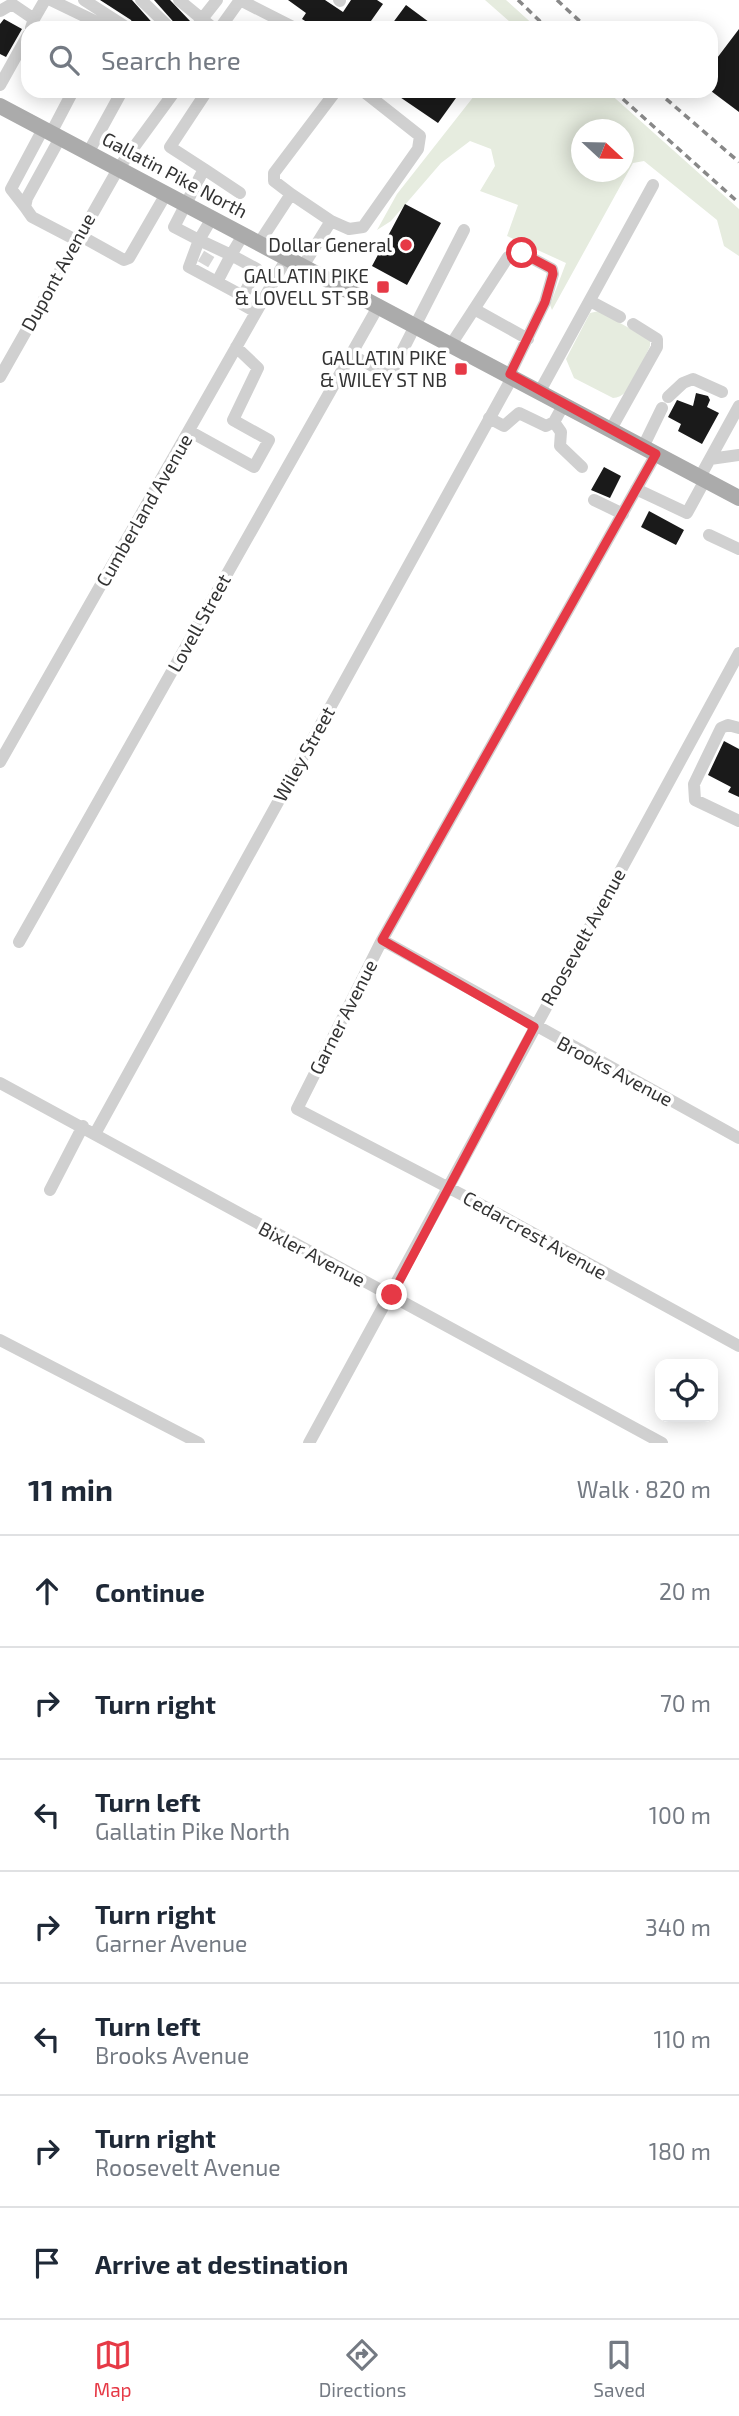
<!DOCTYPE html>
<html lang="en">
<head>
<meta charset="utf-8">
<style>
	body { margin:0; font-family:"Exo 2",sans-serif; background:#f2f2f3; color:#1f2937 }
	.controls { position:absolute; right:21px; bottom:21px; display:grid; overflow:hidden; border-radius:14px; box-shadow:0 4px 18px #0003 }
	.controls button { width:63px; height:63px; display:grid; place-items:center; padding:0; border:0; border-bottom:2px solid #e0e1e3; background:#fff; color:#1f2937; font:35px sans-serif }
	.compass { position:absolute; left:571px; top:119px; width:63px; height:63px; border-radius:50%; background:#fff; box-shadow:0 4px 18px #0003; rotate:112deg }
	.stop { position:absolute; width:21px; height:21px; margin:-16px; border:5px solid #e63946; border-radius:50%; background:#fff }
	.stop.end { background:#e63946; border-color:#fff; box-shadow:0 2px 7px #0008 }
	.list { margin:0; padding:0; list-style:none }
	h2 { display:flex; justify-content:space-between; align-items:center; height:91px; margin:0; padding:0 28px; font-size:30px }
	h2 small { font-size:23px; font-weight:400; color:#747a83 }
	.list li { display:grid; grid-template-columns:46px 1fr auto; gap:21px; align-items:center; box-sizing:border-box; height:112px; padding:0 28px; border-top:2px solid #e0e1e3 }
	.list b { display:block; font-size:26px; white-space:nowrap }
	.list p { margin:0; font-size:23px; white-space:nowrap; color:#747a83 }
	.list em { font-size:23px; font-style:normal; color:#747a83 }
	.icon { flex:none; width:38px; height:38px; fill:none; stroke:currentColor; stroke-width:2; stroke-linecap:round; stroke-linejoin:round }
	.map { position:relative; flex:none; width:739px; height:1443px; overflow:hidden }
	.search { position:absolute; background:#fff; box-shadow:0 4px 18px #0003; left:21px; right:21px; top:21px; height:77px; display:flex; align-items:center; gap:18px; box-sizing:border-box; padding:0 24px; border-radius:21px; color:#747a83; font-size:26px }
	.sheet { height:875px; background:#fff }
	nav { display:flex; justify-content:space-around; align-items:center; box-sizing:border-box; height:98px; border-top:2px solid #e0e1e3; background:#fff; font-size:19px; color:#747a83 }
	nav a { display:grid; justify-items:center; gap:4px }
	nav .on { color:#e63946 }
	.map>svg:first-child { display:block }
</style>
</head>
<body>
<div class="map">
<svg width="739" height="1443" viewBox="0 0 739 1443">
	<rect width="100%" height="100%" fill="#fff"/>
	<path fill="#e6ecdf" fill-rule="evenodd" d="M 485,0 L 506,0 L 537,28 L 517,28 Z
		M 478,91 L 607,91 L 739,209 L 739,256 L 724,246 L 717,220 L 644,161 L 633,163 L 552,310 L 550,305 L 566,263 L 507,236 L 518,205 L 480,191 L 495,166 L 491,149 L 470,141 L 441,163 L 391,221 L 377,230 L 397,194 ZM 582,130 L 624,130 L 624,172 L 582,172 Z
		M 599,311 L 650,340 L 650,346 C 642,362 633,397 613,398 L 574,378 L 566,359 L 590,313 Z"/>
	<path fill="#1a1a1a" d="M 100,0 L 132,0 L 157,28 L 135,28 L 131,20 Z
		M 154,0 L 170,0 L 190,21 L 184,28 L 179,28 Z
		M 288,0 L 325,0 L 343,12 L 351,0 L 377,0 L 383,4 L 366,28 L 316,28 L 302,19 L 306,13 Z
		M 406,5 L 437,28 L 389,28 Z
		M 4,19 L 22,29 L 6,57 L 0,54 L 0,24 Z
		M 739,29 L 739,112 L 711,91 L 711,66 Z
		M 391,91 L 461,91 L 438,123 Z
		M 405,204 L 441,223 L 407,285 L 372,266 Z
		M 696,393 L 708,396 L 710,400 L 707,407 L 719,413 L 702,444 L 678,431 L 681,424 L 668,417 L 677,400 L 693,406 Z
		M 604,467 L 621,476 L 610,498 L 591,490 Z
		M 649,511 L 684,530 L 676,545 L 641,527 Z
		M 724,741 L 739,749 L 739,797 L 728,792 L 731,787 L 708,775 Z"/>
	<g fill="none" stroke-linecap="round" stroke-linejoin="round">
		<path stroke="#d6d6d6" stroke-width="12" stroke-dasharray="12 6" stroke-linecap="butt" d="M 201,256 L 216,265"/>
		<path stroke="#d0d0d0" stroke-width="12" d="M 51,0 L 109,28
			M 84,0 L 126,27
			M 141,0 L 170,28
			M 179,0 L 202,19 L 217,0
			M 339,0 L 340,1
			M 0,11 L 12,4 L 34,19 L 31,28
			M 34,19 L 45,0
			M 196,28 L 202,19 L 213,28
			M 220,28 L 240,0 L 295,28
			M 0,85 L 28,35
			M 207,91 L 170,147 L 204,169 L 174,227 L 199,240 L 212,218
			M 51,133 L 73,91
			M 60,138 L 27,198 L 25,207 L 32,217 L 76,240
			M 88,153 L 122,91
			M 204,169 L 240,193
			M 291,194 L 274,181 L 274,173 L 336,91
			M 25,207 L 11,189 L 43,129
			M 331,221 L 349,229 L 363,227 L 418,149 L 420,136 L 363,91
			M 79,235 L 124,260 L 129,258 L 166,194
			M 243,235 L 231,255 L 199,240 L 189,267 L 243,296 L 240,303 L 256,312
			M 259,243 L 291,194 L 331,221 L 303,266
			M 217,282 L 231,255 L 257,269 L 243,296
			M 590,301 L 620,317
			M 474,309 L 528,339
			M 452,343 L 508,257 L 522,253 L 552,269 L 553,274 L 545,302 L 510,374
			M 351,355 L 390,375 L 464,230
			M 0,377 L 118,169 L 175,91
			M 540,391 L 653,185
			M 668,397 L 683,383 L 693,379 L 722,392
			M 489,418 L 504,426 L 519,413 L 546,426 L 554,422 L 564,404
			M 554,422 L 561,432 L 560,446 L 582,467
			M 611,429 L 657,347 L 657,339 L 633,324
			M 189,431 L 254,467 L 269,440 L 233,420 L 258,368 L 236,347
			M 643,447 L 662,408
			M 656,454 L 382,940 L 297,1109 L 476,1202 L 739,1346
			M 710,459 L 739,455
			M 700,477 L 739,406
			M 636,489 L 687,513 L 705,480
			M 594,500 L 623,514
			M 709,535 L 739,549
			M 739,728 L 728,725 L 721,728 L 694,784 L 695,800 L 739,821
			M 0,762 L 287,258
			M 382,940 L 739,1138
			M 19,942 L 379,305
			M 0,1083 L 662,1443
			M 96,1132 L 513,376
			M 50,1190 L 83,1126
			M 0,1340 L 199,1443
			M 309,1443 L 739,653"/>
		<path stroke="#ababab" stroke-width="16" d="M 0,106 L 739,498"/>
		<path stroke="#888" stroke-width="3.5" stroke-dasharray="7 5" stroke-linecap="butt" d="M 518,0 L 547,28
			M 557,0 L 587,28
			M 614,91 L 739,203
			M 657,91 L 739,162"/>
	</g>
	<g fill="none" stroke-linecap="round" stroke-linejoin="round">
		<path stroke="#e63946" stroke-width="9" d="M 392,1295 L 534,1027 L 382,940 L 656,454 L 510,374 L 545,302 L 553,274 L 552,269 L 522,253"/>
	</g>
	<g fill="#e63946" stroke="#fff" stroke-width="2.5">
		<circle cx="406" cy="245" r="7"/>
		<rect x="376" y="280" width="14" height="14" rx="3.5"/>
		<rect x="454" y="362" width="14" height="14" rx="3.5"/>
	</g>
	<g text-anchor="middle" stroke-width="7" stroke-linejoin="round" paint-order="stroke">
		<g font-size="19" fill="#333" stroke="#fff">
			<text transform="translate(175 175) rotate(28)" y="7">Gallatin Pike North</text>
			<text transform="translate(58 272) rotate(-61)" y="7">Dupont Avenue</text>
			<text transform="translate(144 510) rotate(-60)" y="7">Cumberland Avenue</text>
			<text transform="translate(199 623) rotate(-61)" y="7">Lovell Street</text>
			<text transform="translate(304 754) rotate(-61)" y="7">Wiley Street</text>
			<text transform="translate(583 937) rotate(-61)" y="7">Roosevelt Avenue</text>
			<text transform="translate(343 1017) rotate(-63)" y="7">Garner Avenue</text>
			<text transform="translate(615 1071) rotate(28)" y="7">Brooks Avenue</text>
			<text transform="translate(535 1235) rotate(29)" y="7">Cedarcrest Avenue</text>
			<text transform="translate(312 1254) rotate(28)" y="7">Bixler Avenue</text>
		</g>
		<g font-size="19" fill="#333" stroke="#fff" text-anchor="end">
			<text x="392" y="252">Dollar General</text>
			<text x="369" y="283">GALLATIN PIKE<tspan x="369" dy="22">&amp; LOVELL ST SB</tspan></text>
			<text x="447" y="365">GALLATIN PIKE<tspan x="447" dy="22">&amp; WILEY ST NB</tspan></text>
		</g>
	</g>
</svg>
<div class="controls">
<button><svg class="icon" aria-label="locate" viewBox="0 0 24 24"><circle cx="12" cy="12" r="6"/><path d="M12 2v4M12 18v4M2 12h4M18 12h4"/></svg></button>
</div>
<svg class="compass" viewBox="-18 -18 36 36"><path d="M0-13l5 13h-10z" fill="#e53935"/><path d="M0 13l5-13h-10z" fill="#747a83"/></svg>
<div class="stop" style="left:522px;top:253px"></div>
<div class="stop end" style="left:392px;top:1295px"></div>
<div class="search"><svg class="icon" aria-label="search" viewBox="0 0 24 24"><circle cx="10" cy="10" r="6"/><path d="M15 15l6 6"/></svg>Search here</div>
</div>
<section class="sheet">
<h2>11 min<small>Walk · 820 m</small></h2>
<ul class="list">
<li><svg class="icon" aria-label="ahead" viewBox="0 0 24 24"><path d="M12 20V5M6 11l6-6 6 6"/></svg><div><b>Continue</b></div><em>20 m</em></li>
<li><svg class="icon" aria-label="right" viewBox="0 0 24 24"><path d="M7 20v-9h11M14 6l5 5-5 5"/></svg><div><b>Turn right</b></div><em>70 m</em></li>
<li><svg class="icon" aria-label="left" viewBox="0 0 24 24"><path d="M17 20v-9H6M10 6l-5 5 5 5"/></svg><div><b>Turn left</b><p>Gallatin Pike North</p></div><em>100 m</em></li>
<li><svg class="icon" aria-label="right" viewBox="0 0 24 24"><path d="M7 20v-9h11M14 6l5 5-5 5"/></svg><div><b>Turn right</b><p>Garner Avenue</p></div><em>340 m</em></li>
<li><svg class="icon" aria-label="left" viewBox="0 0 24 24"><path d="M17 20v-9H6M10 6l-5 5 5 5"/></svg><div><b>Turn left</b><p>Brooks Avenue</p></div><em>110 m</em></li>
<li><svg class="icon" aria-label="right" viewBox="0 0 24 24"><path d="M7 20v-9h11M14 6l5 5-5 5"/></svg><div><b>Turn right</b><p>Roosevelt Avenue</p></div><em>180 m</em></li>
<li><svg class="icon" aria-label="arrive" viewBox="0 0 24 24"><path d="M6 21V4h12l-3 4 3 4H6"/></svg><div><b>Arrive at destination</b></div></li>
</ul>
</section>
<nav>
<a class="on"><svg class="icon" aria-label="map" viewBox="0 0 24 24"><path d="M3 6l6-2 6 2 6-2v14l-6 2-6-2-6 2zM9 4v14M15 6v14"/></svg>Map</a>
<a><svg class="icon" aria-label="directions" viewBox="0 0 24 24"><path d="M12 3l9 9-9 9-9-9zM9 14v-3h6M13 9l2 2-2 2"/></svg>Directions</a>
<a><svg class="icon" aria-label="saved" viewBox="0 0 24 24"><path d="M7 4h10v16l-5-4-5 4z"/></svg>Saved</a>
</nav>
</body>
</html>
